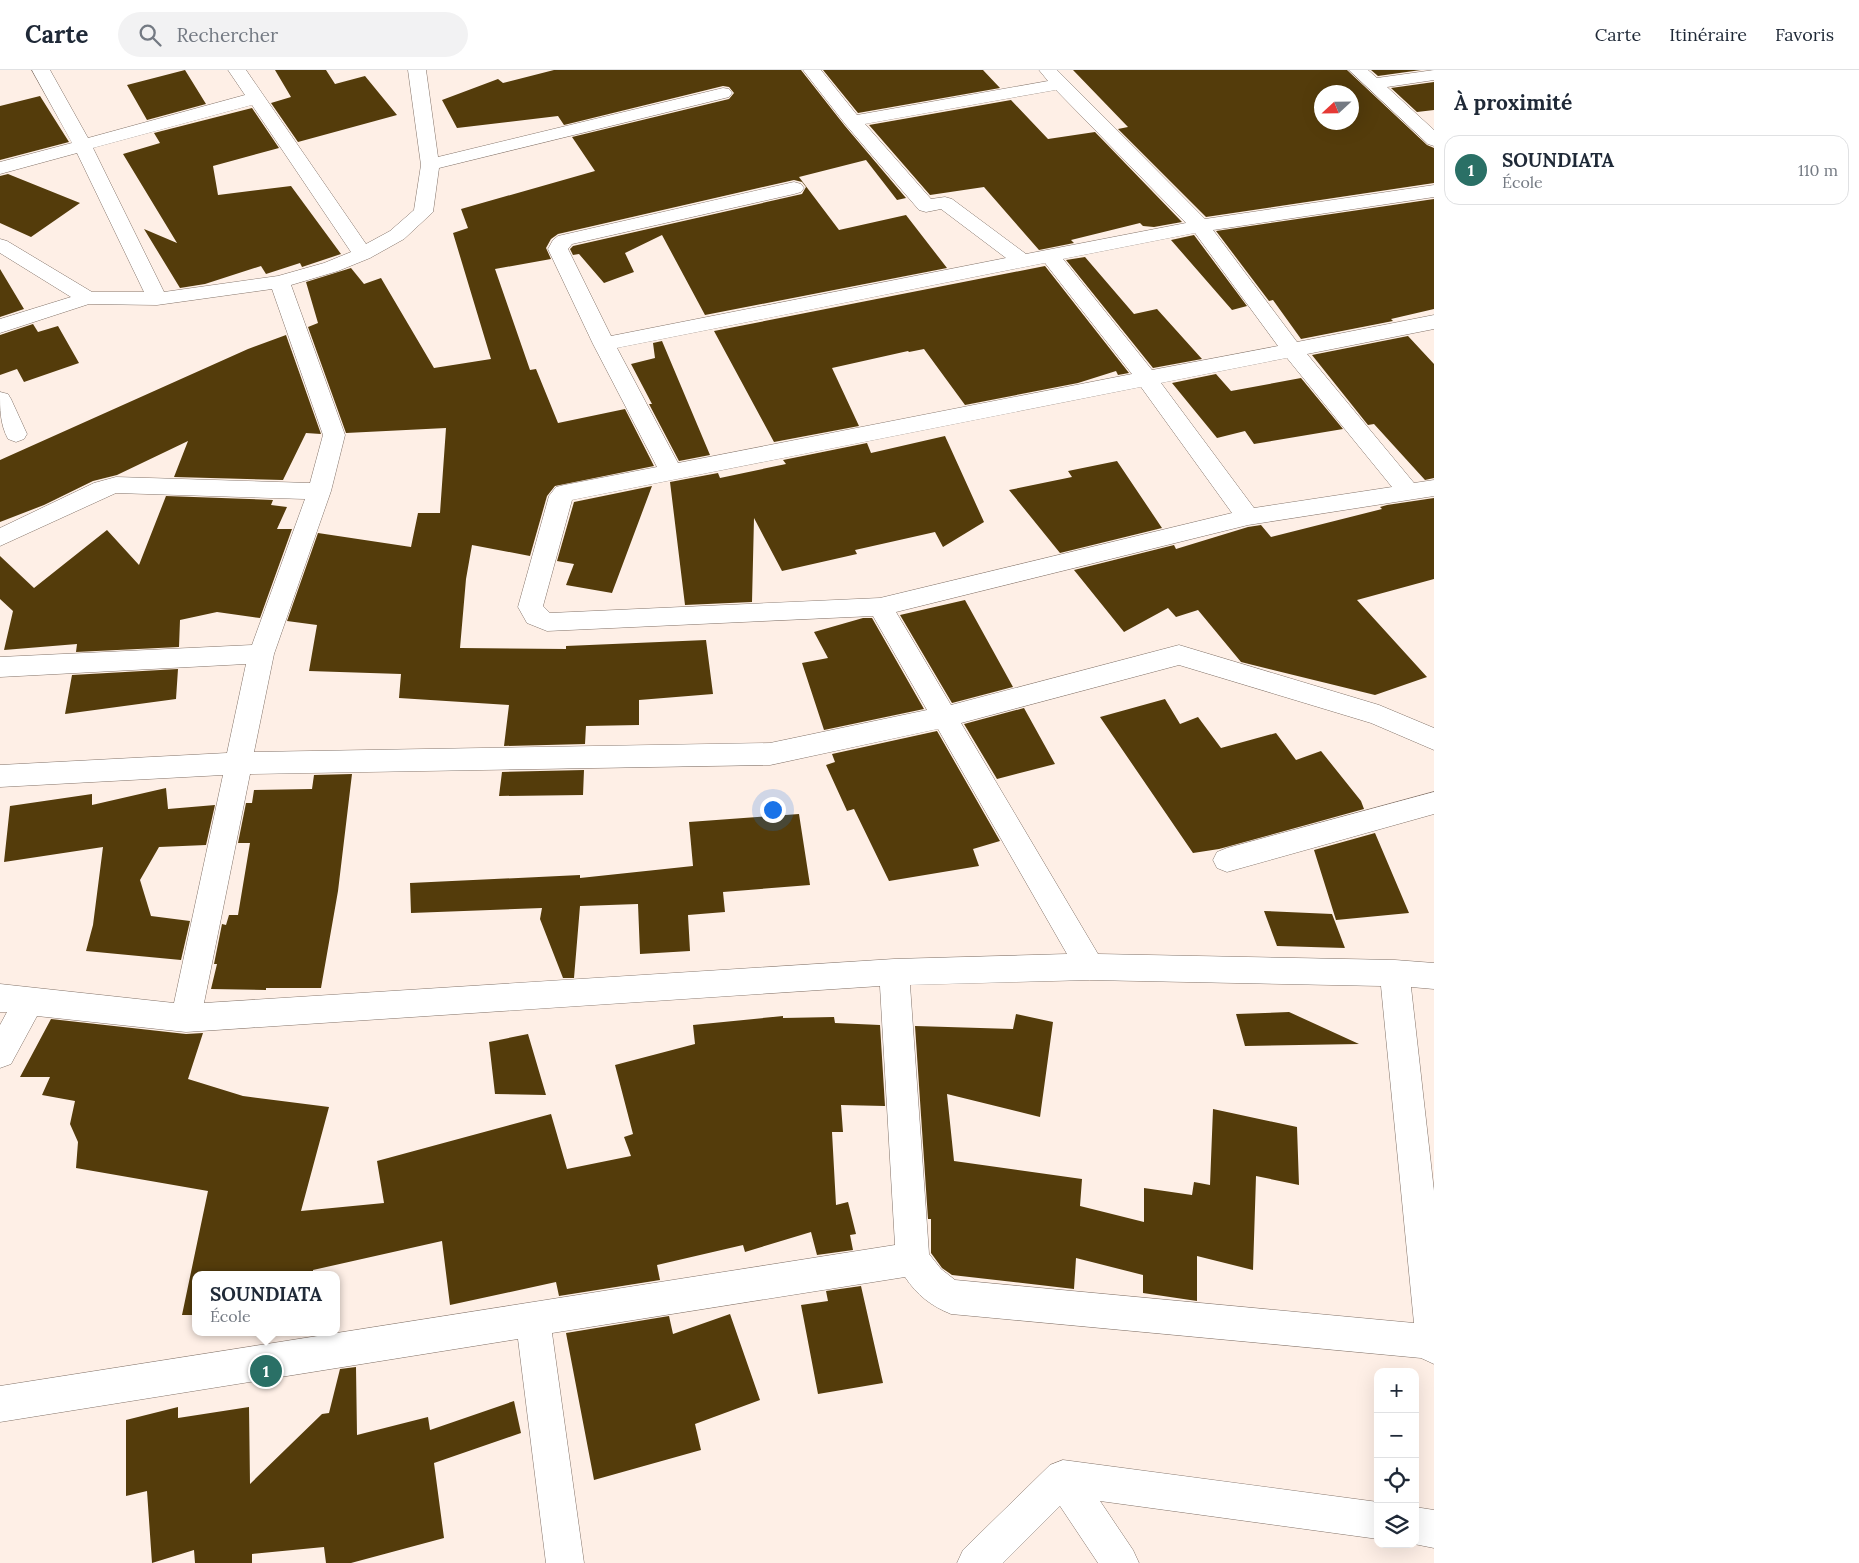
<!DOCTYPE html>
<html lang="fr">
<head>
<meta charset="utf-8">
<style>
	body { margin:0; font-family:Lora,serif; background:#f2f2f3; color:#1f2937 }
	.controls { position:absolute; right:15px; bottom:15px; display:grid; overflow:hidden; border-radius:10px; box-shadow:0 5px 20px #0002 }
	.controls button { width:45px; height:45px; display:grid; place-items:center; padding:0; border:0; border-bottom:1px solid #e0e1e3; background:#fff; color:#1f2937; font:25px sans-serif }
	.compass { position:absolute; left:1314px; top:15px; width:45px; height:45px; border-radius:50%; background:#fff; box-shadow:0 5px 20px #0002; rotate:248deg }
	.you { position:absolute; left:772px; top:739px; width:18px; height:18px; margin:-12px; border:4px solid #fff; border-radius:50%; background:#1a73e8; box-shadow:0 0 0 8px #1a73e833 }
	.badge { display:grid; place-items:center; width:32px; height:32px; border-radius:50%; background:#2a7066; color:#fff; font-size:16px; font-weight:700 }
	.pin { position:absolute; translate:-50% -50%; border:2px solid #fff; box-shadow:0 1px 5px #0006 }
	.popup { position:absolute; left:192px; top:1201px; width:148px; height:65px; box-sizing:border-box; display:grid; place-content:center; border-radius:10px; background:#fff; filter:drop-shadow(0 1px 4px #0005); font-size:16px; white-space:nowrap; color:#747a83 }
	.popup b { font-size:19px; color:#1f2937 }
	.popup::after { content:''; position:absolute; left:50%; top:100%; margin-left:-10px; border:10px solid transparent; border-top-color:#fff }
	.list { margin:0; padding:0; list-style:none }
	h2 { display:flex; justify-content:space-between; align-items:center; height:65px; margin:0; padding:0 20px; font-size:21px }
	h2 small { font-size:16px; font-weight:400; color:#747a83 }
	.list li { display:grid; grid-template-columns:32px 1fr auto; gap:15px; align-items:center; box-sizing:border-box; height:70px; margin:0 10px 10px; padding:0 10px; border:1px solid #e0e1e3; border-radius:15px }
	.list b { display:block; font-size:19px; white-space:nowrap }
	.list p { margin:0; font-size:16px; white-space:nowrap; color:#747a83 }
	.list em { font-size:16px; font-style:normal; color:#747a83 }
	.icon { flex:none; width:28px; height:28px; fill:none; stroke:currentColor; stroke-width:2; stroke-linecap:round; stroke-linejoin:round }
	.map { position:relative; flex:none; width:1434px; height:1493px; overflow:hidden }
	header { display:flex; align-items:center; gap:30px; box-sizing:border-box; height:70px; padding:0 25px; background:#fff; border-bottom:1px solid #e0e1e3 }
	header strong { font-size:24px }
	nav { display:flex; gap:28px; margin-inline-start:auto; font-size:18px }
	.search { width:350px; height:45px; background:#f2f2f3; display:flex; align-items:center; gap:12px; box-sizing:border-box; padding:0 18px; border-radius:28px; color:#747a83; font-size:19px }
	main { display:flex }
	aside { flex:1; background:#fff }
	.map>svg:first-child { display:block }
</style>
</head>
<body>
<header>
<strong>Carte</strong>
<div class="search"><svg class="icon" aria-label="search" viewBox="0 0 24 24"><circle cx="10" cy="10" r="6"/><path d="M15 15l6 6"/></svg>Rechercher</div>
<nav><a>Carte</a><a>Itinéraire</a><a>Favoris</a></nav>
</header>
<main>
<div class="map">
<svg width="1434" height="1493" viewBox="0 0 1434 1493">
	<rect width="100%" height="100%" fill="#feefe6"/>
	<path fill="#543c0b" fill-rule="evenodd" d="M 185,0 L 206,34 L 147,50 L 127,15 Z
		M 275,0 L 326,0 L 335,14 L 365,6 L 397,45 L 298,72 L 271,33 L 291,27 Z
		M 554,0 L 801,0 L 845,56 L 906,128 L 897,130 L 866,90 L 799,107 L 839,160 L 906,145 L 947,198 L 705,245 L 662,165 L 625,183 L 634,202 L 604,213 L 579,184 L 573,185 L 570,179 L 573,176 L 802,124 L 806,117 L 802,112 L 794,110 L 558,164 L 551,169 L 546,178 L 551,189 L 495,199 L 530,300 L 536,299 L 558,353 L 625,339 L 654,396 L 555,416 L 547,426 L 530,486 L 472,475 L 466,509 L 460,578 L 566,579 L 566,576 L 706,570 L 713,624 L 639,630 L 639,655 L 586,656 L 585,674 L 504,676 L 509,635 L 399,628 L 401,604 L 309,601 L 317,555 L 287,551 L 318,463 L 411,477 L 418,443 L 440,443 L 446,358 L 346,363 L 308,257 L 318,253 L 306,212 L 351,198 L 364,214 L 381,208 L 434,298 L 491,289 L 453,163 L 468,158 L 461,139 L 595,101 L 572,67 L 729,29 L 734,23 L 729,17 L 723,16 L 564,55 L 558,46 L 457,58 L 442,30 L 498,9 L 503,13 Z
		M 823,0 L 983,0 L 1000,18 L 858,43 Z
		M 1073,0 L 1347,0 L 1427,75 L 1434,78 L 1434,113 L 1206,147 L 1118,59 L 1128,57 ZM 1322,22 L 1352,22 L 1352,52 L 1322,52 Z
		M 1371,0 L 1421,0 L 1378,6 Z
		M 1434,12 L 1434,40 L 1417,42 L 1391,18 Z
		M 40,26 L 69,72 L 0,90 L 0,36 Z
		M 1011,30 L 1048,69 L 1095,62 L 1182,152 L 1154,157 L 1143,156 L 1140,153 L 1071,170 L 1074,173 L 1039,180 L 984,117 L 930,125 L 869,55 Z
		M 252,38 L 279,78 L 213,96 L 218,125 L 291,116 L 341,184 L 302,197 L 300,193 L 266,204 L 261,196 L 205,214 L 180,218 L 144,159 L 177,173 L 123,84 L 160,73 L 154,63 Z
		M 8,104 L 80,133 L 31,167 L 0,153 L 0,106 Z
		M 1434,129 L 1434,239 L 1391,249 L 1393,251 L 1301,269 L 1273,230 L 1269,231 L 1216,161 Z
		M 1194,165 L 1247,236 L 1232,240 L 1171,170 Z
		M 1085,187 L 1134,244 L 1157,239 L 1202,289 L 1153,298 L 1066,190 Z
		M 1045,196 L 1129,303 L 1118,305 L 1116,301 L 1078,313 L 965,335 L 924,279 L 909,282 L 908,281 L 832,298 L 859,356 L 774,372 L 714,261 Z
		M 0,199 L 24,239 L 0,247 Z
		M 33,254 L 38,262 L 58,256 L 79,293 L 24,312 L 17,299 L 0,305 L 0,265 Z
		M 286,265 L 321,364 L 306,363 L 283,410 L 174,407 L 188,371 L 117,405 L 93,411 L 44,435 L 0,452 L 0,390 L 248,279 Z
		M 1408,266 L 1434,294 L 1434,408 L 1425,410 L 1374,354 L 1368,355 L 1312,285 Z
		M 662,271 L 710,385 L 679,391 L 649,334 L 652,334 L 631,294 L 655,288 L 653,273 Z
		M 1216,304 L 1231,321 L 1301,308 L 1343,359 L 1254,374 L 1245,361 L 1217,368 L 1172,313 Z
		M 945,366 L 984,452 L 943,477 L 935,462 L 855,480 L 857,484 L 782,501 L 754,448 L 752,532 L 685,535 L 670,412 L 718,403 L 720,408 L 786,394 L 783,390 L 867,373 L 871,383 Z
		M 1117,391 L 1162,458 L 1060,483 L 1009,420 L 1072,407 L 1068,401 Z
		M 652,416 L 612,523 L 566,515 L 574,494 L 557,491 L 574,432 Z
		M 166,426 L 273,430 L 271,435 L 287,437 L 277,459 L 292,459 L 260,548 L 217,542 L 180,550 L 179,577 L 76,582 L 77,574 L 4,580 L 13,541 L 0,529 L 0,486 L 34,518 L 107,460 L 139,495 Z
		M 1434,428 L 1434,509 L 1357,530 L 1427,607 L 1375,625 L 1241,592 L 1198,540 L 1176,547 L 1168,538 L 1124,562 L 1074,500 L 1174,475 L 1176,479 L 1248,457 L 1261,455 L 1271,467 L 1382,439 L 1380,437 L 1387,435 Z
		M 965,530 L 1013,617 L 952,633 L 900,545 Z
		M 863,548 L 872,548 L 924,639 L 824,660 L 802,593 L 828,588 L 814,562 Z
		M 178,599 L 176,629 L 65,644 L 72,605 Z
		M 1165,629 L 1180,654 L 1198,647 L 1221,678 L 1276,663 L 1296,690 L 1321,681 L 1361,731 L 1364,739 L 1219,779 L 1193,783 L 1100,647 Z
		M 1024,638 L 1055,694 L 997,709 L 964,654 Z
		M 937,661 L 1000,771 L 973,779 L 979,796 L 889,811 L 854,739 L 847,741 L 826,695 L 835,692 L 832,684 Z
		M 584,700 L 583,725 L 499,726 L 502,702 Z
		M 352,704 L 338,821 L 321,918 L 266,918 L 266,920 L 211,919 L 217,894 L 214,894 L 222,854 L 226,855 L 229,845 L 238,845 L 250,773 L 238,773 L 246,733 L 252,733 L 254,720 L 312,719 L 314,705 Z
		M 166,718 L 168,739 L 215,735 L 206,775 L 159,777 L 140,810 L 151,846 L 190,851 L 181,890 L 86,881 L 93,855 L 103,777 L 4,792 L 10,736 L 92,724 L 92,735 Z
		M 799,744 L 810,815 L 723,822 L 725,842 L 688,845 L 690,881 L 640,884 L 638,834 L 580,836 L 574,908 L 563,908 L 540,849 L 542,838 L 411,843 L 410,813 L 580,805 L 580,808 L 693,796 L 689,752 Z
		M 1375,763 L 1409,843 L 1336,850 L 1314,780 Z
		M 1264,841 L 1332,844 L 1345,878 L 1277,876 Z
		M 1289,942 L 1359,974 L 1245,976 L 1236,944 Z
		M 1016,944 L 1053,952 L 1040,1047 L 947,1024 L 954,1091 L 1082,1109 L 1080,1136 L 1144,1152 L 1144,1118 L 1192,1125 L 1194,1112 L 1210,1115 L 1213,1039 L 1297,1057 L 1299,1115 L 1256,1106 L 1253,1200 L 1197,1186 L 1197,1231 L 1143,1223 L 1143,1205 L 1076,1188 L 1074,1219 L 952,1205 L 942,1198 L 931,1183 L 931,1149 L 928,1149 L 915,956 L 1013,959 Z
		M 783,946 L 783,948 L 834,947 L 835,953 L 880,955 L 885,1036 L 841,1035 L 843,1062 L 832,1062 L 836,1135 L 848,1132 L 856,1164 L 850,1165 L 853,1180 L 817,1185 L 811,1162 L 745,1182 L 743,1175 L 657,1195 L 660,1210 L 559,1226 L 556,1212 L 450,1235 L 442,1171 L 313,1200 L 313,1205 L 196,1205 L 196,1245 L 182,1245 L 208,1121 L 76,1098 L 78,1072 L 70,1054 L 75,1031 L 42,1025 L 50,1007 L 20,1007 L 51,949 L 186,964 L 203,963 L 188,1009 L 243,1026 L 329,1037 L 301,1141 L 384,1133 L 377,1091 L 551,1044 L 567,1099 L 631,1086 L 624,1067 L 633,1064 L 615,995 L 695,974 L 693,955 Z
		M 528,964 L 546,1025 L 495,1024 L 489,972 Z
		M 861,1216 L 883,1313 L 818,1324 L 801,1235 L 828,1231 L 826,1221 Z
		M 730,1244 L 760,1330 L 695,1354 L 701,1380 L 594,1410 L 566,1263 L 669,1246 L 673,1264 Z
		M 356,1297 L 357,1365 L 428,1347 L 430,1360 L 514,1331 L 521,1363 L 434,1393 L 444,1468 L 351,1493 L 326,1493 L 324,1477 L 252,1484 L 252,1493 L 195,1493 L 194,1480 L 152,1493 L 147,1421 L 126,1426 L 126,1350 L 178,1337 L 178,1348 L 249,1337 L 250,1414 L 322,1344 L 329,1343 L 340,1299 Z"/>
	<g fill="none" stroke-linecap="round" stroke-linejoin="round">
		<g stroke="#837369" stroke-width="1">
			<path id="minor" d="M 32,0 L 50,0 L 88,68 L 245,25 L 228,0 L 246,0 L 366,174 L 390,161 L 414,140 L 421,95 L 408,0 L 426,0 L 438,87 L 723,18 L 729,19 L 732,23 L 729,27 L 439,98 L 433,142 L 404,169 L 370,188 L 338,201 L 291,215 L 345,365 L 331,421 L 274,584 L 254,682 L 770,673 L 927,640 L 873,546 L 547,561 L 527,553 L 518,537 L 549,426 L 556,417 L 564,415 L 657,397 L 593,274 L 548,179 L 553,170 L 558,166 L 794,112 L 801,114 L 804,118 L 801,122 L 794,124 L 572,174 L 568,179 L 611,266 L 1006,188 L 941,139 L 926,142 L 919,140 L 846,55 L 803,0 L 821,0 L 857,45 L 1048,11 L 1039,0 L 1057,0 L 1205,149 L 1434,115 L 1434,127 L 1213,160 L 1297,272 L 1434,245 L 1434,259 L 1307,284 L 1414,413 L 1434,410 L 1434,426 L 1248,455 L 896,542 L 951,635 L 1179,575 L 1379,635 L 1434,658 L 1434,680 L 1371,653 L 1179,595 L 961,653 L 1098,884 L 1395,890 L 1434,893 L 1434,919 L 1411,917 L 1434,1121 L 1434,1294 L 1421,1288 L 951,1244 C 931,1236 917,1225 905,1207 L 552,1263 L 584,1493 L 546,1493 L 518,1269 L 0,1352 L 0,1316 L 895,1175 L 880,916 L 186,962 L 37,946 L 11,994 L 0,998 L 0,955 L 7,942 L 0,942 L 0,914 L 174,933 L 223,705 L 0,717 L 0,695 L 227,683 L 246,594 L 0,607 L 0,587 L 252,575 L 305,429 L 116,423 L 0,476 L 0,458 L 94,413 L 116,407 L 310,413 L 323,365 L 272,219 L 157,235 L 89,234 L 0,263 L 0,249 L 71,227 L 0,183 L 0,169 L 7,171 L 92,222 L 144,222 L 77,83 L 0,104 L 0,92 L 72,73 ZM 1056,20 L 1186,153 L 1026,184 L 952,129 L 945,127 L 931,129 L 865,54 ZM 252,35 L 351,182 L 324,193 L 278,206 L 164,222 L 93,78 ZM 1195,163 L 1278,276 L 1152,300 L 1063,189 ZM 1045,193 L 1132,304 L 678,393 L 617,278 ZM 1287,288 L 1392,417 L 1254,438 L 1161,313 ZM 1141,317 L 1232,443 L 880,528 L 550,543 L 543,536 L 572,430 ZM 938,659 L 1067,884 L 894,889 L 204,933 L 250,704 L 770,695 ZM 1090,910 L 1381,916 L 1414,1253 L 955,1210 L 941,1199 L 929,1184 L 910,915 Z
				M 1349,0 L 1368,0 L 1377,8 L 1434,0 L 1434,10 L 1387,17 L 1434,60 L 1434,76 L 1428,74 Z
				M 0,322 L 8,324 L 11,329 L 27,364 L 24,369 L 16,372 L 8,369 C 0,354 0,340 0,322 Z
				M 1434,722 L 1434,744 L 1227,802 L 1217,798 L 1213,790 L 1217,782 L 1227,778 Z
				M 1063,1390 L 1378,1432 L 1378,1469 L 1100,1431 L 1133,1480 L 1139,1493 L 1098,1493 L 1060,1436 L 1003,1493 L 957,1493 L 963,1480 L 1050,1395 Z
				M 1415,1437 L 1434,1440 L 1434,1478 L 1414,1474 Z"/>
		</g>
		<use href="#minor" fill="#fff" fill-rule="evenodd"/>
	</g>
</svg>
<div class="controls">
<button>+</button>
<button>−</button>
<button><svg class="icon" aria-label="locate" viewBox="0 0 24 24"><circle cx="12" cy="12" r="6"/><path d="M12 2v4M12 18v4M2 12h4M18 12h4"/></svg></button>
<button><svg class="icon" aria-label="layers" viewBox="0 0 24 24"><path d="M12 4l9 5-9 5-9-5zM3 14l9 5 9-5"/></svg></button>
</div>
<svg class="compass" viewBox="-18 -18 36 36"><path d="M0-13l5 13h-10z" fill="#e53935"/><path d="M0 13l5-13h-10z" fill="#747a83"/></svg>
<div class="you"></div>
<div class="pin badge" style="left:266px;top:1301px">1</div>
<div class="popup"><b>SOUNDIATA</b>École</div>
</div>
<aside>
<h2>À proximité<small></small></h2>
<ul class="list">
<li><span class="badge">1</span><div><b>SOUNDIATA</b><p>École</p></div><em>110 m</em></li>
</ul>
</aside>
</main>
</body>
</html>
